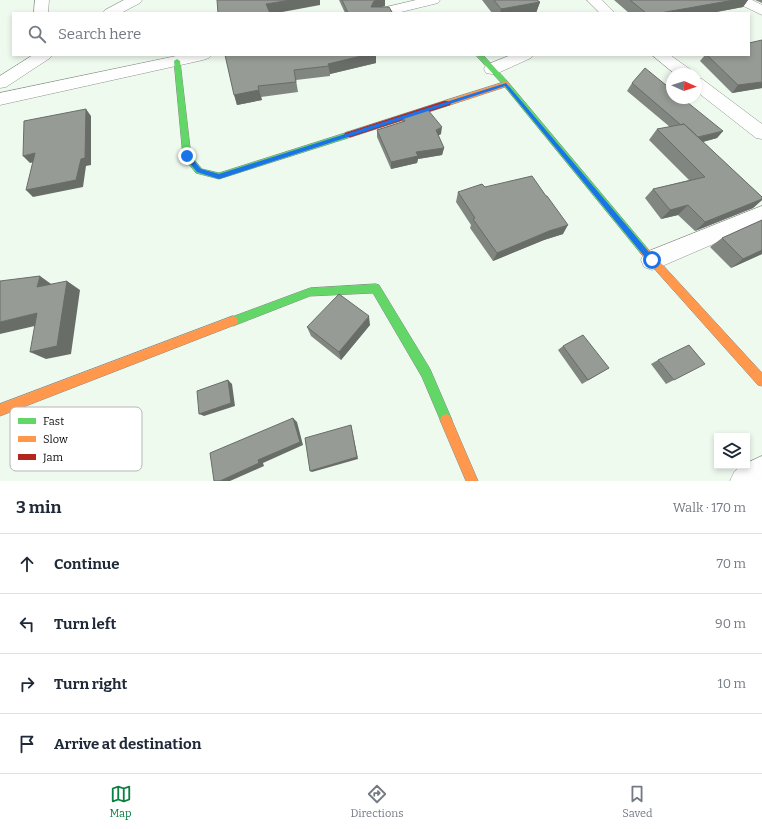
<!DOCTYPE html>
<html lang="en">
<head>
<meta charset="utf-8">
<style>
	body { margin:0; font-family:Bitter,serif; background:#f6f6f7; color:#1f2937 }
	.controls { position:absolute; right:12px; bottom:12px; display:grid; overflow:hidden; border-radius:0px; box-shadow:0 2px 6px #0003 }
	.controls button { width:36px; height:36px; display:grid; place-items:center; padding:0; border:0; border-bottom:1px solid #e0e1e3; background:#fff; color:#1f2937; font:20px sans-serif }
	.compass { position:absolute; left:666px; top:68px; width:36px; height:36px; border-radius:50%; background:#fff; box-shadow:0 2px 6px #0003; rotate:93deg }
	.stop { position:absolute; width:12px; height:12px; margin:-9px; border:3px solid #1a73e8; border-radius:50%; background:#fff }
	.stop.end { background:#1a73e8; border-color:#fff; box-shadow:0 1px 4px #0008 }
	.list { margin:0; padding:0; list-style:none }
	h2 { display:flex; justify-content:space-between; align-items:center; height:52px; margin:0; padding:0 16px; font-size:17px }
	h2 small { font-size:13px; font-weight:400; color:#747a83 }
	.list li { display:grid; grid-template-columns:26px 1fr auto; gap:12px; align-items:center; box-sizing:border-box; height:60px; padding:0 16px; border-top:1px solid #e0e1e3 }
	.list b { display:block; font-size:15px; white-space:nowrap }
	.list em { font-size:13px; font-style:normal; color:#747a83 }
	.icon { flex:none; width:22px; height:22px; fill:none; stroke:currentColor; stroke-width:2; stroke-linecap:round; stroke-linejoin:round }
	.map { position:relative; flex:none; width:762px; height:481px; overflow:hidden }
	.search { position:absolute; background:#fff; box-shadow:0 2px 6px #0003; left:12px; right:12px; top:12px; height:44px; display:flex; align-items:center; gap:10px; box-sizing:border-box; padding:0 14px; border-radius:0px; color:#747a83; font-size:15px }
	.sheet { height:292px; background:#fff }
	nav { display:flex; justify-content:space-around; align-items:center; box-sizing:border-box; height:56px; border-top:1px solid #e0e1e3; background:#fff; font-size:11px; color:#747a83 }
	nav a { display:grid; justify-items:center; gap:2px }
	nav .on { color:#0b8043 }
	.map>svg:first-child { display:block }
</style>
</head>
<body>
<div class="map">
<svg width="762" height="481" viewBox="0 0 762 481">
	<rect width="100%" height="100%" fill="#effaef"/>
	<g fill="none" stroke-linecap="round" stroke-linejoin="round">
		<g stroke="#8e938e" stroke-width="1">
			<path id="street" d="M 35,0 L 49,0 L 48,13 L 34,13 Z
				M 124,0 L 142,0 L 140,3 L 121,13 L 103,13 L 105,10 Z
				M 416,0 L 440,0 L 438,3 L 397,13 L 372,13 L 374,10 Z
				M 587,0 L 602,0 L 615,13 L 600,13 Z
				M 735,0 L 752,0 L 762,5 L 762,15 L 737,3 Z
				M 33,55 L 52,55 L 50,58 L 6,87 L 0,88 L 0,76 Z
				M 181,55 L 211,55 L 209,58 L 203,60 L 0,105 L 0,93 Z
				M 511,55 L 533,55 L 531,58 L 498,73 L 492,74 L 486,73 L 484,69 L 486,65 Z
				M 652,55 L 670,55 L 691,70 L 693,74 L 675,74 Z
				M 696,78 L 702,79 L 762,124 L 762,139 L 756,138 L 696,91 Z
				M 762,206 L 762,223 L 660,267 L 652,270 L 644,267 L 641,260 L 644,253 Z
				M 762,456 L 762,481 L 730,481 C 734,472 736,466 747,466 L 747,463 Z"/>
		</g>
		<g stroke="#858a85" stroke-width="1">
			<path id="fast" d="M 476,55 L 483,55 L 508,82 L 648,249 L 650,252 L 648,255 L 645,256 L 642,255 L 504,86 Z
				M 177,59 L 180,61 L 191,156 L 202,169 L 219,173 L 348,132 L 352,135 L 351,137 L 219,179 L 196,173 L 183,157 L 174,61 Z
				M 376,284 L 379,285 L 430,369 L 452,420 L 450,424 L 446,426 L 442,424 L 422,377 L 373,293 L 310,296 L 233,326 L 229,324 L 228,321 L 229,318 L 310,288 Z"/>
		</g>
		<g stroke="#858a85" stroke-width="1">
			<path id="slow" d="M 504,82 L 508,82 L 509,84 L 508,86 L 450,105 L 447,105 L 443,103 L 444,101 Z
				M 645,248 L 648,249 L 762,373 L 762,386 L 758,385 L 642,255 L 640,252 L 642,249 Z
				M 233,316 L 237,318 L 238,321 L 237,324 L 0,416 L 0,404 Z
				M 446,414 L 450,416 L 478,481 L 466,481 L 440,420 L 442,416 Z"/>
		</g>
		<g stroke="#858a85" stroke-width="1">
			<path id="jam" d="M 444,101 L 447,101 L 451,103 L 450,105 L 351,137 L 345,137 L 344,135 L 345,133 Z"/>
		</g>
		<use href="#street" fill="#fdfefd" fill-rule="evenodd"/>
		<use href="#fast" fill="#63d668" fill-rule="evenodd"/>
		<use href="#slow" fill="#ff974d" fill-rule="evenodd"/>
		<use href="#jam" fill="#b3261e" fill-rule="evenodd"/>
	</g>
	<path fill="#818680" d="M 339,0 L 385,0 L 385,6 L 380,7 L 392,12 L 392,13 L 345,13 Z
		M 482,0 L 537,0 L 540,2 L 536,13 L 492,13 Z
		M 614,0 L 748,0 L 743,7 L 711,13 L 629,13 Z
		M 755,0 L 762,0 L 762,3 Z
		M 225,55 L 376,63 L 330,74 L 330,76 L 296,80 L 298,92 L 261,97 L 262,100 L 237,105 Z
		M 705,55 L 749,55 L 762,88 L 732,93 L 700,61 Z
		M 632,83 L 723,131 L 717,138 L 703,142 L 762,197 L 762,200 L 753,208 L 695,231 L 678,215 L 661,219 L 645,198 L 653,189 L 689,180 L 649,140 L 657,129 L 670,127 L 627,91 Z
		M 403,118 L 441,134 L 438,136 L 444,148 L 442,155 L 418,159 L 417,163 L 391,169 L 377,137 L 377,130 L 402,122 Z
		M 485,187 L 563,234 L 544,240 L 493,261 L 470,228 L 471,225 L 456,202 L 458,192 Z
		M 762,220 L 762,254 L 731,268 L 710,247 L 722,238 Z
		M 370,325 L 341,360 L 311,336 L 307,327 Z
		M 563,346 L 609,368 L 582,384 L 558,350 Z
		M 658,360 L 674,380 L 666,384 L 651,364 Z"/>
	<path fill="#696d68" d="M 290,0 L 320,0 L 320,5 L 277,13 L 268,13 L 266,4 Z
		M 379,0 L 385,0 L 385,6 L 374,9 L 371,7 L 374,1 Z
		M 734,0 L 748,0 L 743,7 L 711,13 L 660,13 Z
		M 540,2 L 536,13 L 500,13 L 501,9 Z
		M 365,55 L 376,55 L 376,63 L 330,74 L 328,64 Z
		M 762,82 L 762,88 L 732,93 L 738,85 Z
		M 259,90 L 262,100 L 237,105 L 234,95 Z
		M 86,109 L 91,116 L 91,165 L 86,166 L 83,187 L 33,197 L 26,190 Z
		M 442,127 L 441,134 L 434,137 L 436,130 Z
		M 723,131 L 717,138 L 691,145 L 697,138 Z
		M 444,148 L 442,155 L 418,159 L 417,163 L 391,169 L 391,162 L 416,152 Z
		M 35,153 L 42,160 L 30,163 L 23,156 Z
		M 762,199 L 762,200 L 753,208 L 695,231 L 705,222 Z
		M 688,205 L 678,215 L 661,219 L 670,210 Z
		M 568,225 L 563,234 L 544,240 L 493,261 L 497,253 L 549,231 Z
		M 762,250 L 762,254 L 731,268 L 743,259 Z
		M 40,276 L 54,286 L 37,287 Z
		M 67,281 L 80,290 L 71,354 L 46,359 L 30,352 Z
		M 37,313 L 52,322 L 0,334 L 0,322 Z
		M 369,316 L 370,325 L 341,360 L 339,352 Z
		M 228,380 L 232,384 L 235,406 L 204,416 L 199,414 Z
		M 293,418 L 297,422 L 303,445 L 263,463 L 264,466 L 230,481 L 220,481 Z
		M 351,425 L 358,459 L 312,472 L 310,471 Z"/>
	<path fill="#969c95" stroke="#696d68" d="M 217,0 L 290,0 L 266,4 L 270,13 L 218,13 Z
		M 342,0 L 379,0 L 374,1 L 371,7 L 389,7 L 392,12 L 388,13 L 348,13 Z
		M 494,0 L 537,0 L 540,2 L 501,9 Z
		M 630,0 L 734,0 L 660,13 L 646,13 Z
		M 762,40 L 762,82 L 738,85 L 707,55 L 749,55 L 749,43 Z
		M 225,55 L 365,55 L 328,64 L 329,66 L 294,70 L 296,82 L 258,86 L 259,90 L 234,95 Z
		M 645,68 L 672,90 L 672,98 L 682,98 L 723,131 L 698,137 L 684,124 L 681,125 L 632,83 Z
		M 86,109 L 85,158 L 81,159 L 76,180 L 26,190 L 35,153 L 23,156 L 24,121 Z
		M 428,110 L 442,127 L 436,130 L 444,148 L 416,152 L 418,156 L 391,162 L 377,130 L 405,121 L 403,118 Z
		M 684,124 L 762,197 L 762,199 L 705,222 L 688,205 L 670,210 L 653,189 L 705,177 L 657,129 Z
		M 532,176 L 546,196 L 547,196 L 568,225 L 549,231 L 497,253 L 473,219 L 475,218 L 458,192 L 482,184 L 485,187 Z
		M 762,220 L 762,250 L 743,259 L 722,238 Z
		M 40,276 L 37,287 L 67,281 L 57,346 L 30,352 L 37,313 L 0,322 L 0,281 Z
		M 339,294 L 369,316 L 339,352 L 307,327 Z
		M 583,335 L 609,368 L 588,380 L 563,346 Z
		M 689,345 L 705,364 L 674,380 L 658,360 Z
		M 228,380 L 231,403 L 199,414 L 197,391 Z
		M 293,418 L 300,442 L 258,460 L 259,463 L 220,481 L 214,481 L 210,453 Z
		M 351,425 L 357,457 L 310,471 L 305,438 Z"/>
	<path fill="#1a73e8" d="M 506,83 L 654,258 L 654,262 L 649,262 L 505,86 L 219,179 L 197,172 L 184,156 L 189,155 L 201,169 L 219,174 Z"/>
	<rect x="10" y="407" width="132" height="64" rx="6" fill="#fff" stroke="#b6b6b6" stroke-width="1"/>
	<rect x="18" y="418" width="18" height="6" fill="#63d668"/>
	<rect x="18" y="436" width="18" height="6" fill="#ff974d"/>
	<rect x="18" y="454" width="18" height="6" fill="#b3261e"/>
	<g font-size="11" fill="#0c0c0c">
		<text x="43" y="425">Fast</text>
		<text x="43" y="443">Slow</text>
		<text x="43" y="461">Jam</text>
	</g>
</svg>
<div class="controls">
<button><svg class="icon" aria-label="layers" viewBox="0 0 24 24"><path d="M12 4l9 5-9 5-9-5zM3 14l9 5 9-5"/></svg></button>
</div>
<svg class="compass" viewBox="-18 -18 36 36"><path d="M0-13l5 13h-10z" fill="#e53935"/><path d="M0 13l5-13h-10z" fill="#747a83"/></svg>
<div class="stop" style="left:652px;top:260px"></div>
<div class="stop end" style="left:187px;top:156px"></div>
<div class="search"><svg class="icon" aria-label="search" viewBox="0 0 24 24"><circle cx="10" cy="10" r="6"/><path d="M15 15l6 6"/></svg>Search here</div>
</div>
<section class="sheet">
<h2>3 min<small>Walk · 170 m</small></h2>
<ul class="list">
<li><svg class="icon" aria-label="ahead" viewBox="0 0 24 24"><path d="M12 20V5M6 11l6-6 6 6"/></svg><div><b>Continue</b></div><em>70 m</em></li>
<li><svg class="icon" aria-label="left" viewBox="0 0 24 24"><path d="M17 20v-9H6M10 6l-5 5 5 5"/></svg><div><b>Turn left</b></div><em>90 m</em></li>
<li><svg class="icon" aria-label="right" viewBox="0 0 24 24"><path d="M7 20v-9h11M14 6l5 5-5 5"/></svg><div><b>Turn right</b></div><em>10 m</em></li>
<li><svg class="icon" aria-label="arrive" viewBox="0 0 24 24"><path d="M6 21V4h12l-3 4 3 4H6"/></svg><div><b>Arrive at destination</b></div></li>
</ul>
</section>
<nav>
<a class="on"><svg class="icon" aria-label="map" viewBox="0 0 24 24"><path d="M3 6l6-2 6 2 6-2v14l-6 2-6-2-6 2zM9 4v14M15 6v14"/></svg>Map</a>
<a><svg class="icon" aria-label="directions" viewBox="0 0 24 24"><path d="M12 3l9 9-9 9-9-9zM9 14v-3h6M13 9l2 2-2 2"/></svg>Directions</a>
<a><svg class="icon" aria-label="saved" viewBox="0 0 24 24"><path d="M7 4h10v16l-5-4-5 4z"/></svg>Saved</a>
</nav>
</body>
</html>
